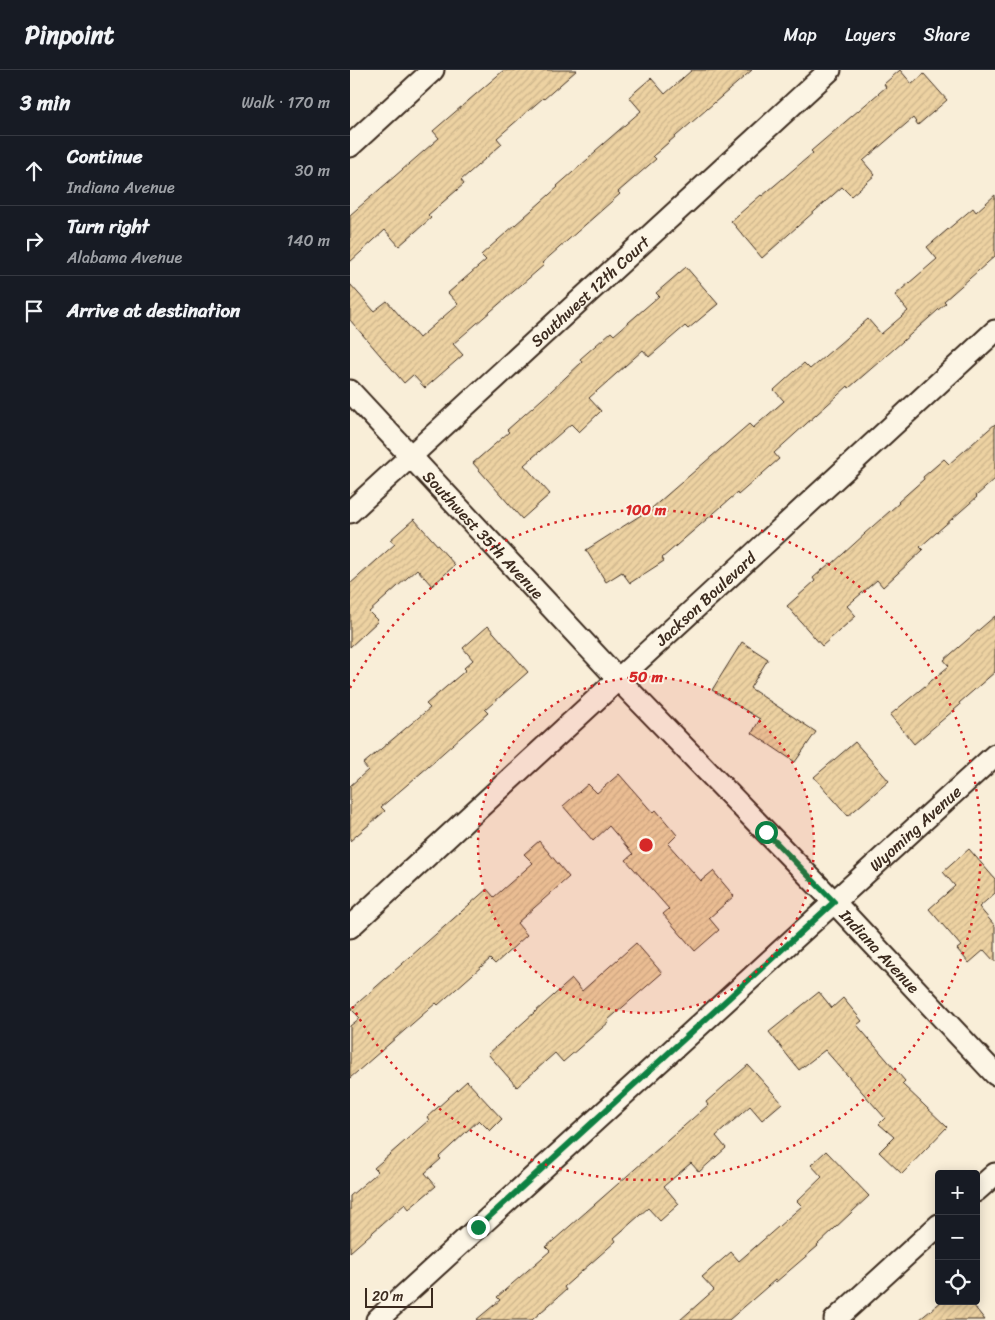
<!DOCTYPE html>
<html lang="en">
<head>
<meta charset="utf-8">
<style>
	body { margin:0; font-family:Sriracha,sans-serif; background:#242831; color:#f1f3f6 }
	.controls { position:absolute; right:15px; bottom:15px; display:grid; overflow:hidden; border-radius:5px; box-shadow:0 2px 12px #0003 }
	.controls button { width:45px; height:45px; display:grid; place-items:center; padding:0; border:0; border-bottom:1px solid #363941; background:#171b24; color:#f1f3f6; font:25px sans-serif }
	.scale { position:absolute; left:15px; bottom:12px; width:68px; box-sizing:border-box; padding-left:5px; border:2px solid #3b2a1e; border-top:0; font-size:14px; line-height:18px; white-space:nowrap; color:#3b2a1e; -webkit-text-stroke:4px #fcf5e5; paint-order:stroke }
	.stop { position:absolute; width:15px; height:15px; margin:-11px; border:4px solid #0b8043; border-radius:50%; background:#fff }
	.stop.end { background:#0b8043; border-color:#fff; box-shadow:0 1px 5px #0008 }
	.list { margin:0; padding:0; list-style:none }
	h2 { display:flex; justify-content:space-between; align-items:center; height:65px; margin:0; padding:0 20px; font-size:21px }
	h2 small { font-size:16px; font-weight:400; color:#9ea1a6 }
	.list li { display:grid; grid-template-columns:32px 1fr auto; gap:15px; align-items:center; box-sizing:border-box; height:70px; padding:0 20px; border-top:1px solid #363941 }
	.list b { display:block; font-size:19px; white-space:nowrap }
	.list p { margin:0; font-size:16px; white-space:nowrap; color:#9ea1a6 }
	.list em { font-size:16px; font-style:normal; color:#9ea1a6 }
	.icon { flex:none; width:28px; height:28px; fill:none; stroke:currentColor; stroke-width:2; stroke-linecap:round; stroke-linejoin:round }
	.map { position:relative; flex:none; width:645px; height:1250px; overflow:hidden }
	header { display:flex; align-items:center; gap:30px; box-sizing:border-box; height:70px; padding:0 25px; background:#171b24; border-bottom:1px solid #363941 }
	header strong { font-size:24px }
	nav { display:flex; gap:28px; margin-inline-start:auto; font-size:18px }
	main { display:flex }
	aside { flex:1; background:#171b24 }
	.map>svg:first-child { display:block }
</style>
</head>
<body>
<header>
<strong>Pinpoint</strong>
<nav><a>Map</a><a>Layers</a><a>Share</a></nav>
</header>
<main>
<aside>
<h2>3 min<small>Walk · 170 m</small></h2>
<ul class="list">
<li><svg class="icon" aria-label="ahead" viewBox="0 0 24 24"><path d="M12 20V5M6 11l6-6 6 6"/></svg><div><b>Continue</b><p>Indiana Avenue</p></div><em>30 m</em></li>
<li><svg class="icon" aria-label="right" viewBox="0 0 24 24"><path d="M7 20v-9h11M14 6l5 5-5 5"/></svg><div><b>Turn right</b><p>Alabama Avenue</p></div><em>140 m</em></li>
<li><svg class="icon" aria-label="arrive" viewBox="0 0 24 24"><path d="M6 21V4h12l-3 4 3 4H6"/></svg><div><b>Arrive at destination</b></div></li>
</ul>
</aside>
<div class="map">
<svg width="645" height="1250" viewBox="0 0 645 1250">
	<defs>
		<pattern id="building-hatch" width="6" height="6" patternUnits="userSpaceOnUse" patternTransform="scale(1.25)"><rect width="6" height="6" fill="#edd2a2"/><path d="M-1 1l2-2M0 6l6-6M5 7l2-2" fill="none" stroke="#ccb48b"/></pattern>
	</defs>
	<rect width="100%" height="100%" fill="#f9eed8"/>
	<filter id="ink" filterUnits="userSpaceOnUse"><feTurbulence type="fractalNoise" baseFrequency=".02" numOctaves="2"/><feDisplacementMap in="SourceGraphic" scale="10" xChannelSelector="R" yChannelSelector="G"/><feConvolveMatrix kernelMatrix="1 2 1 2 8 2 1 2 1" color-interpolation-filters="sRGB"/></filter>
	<g filter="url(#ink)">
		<path fill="url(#building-hatch)" stroke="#3b2a1e" d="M 154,0 L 227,0 L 194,29 L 193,28 L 147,68 L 152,74 L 111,110 L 114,114 L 78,145 L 81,148 L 49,176 L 35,160 L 0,192 L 0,145 L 89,68 L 83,61 Z
			M 342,0 L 402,0 L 303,86 L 306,89 L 268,122 L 270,124 L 192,193 L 194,195 L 103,274 L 113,285 L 75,318 L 63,305 L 54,313 L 0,250 L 0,214 L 24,241 L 37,231 L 69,268 L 108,234 L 98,223 L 136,190 L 131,185 L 208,117 L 207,116 L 246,82 L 245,81 L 291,41 L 279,27 L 301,8 L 315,24 Z
			M 550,0 L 562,14 L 574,4 L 597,30 L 568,55 L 563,48 L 513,91 L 525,105 L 501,126 L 492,117 L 412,188 L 381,151 L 411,125 L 412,126 L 463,83 L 461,81 L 536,17 L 534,14 Z
			M 645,125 L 645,186 L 594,231 L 596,233 L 544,279 L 499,318 L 498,316 L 424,383 L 429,389 L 388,425 L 387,423 L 312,488 L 314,491 L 280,513 L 272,502 L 256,512 L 236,480 L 302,438 L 399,354 L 403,358 L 434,331 L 424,320 L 454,293 L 460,299 L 518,249 L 531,264 L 558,241 L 545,225 L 587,189 L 577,177 L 623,138 L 626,142 Z
			M 336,197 L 368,234 L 338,259 L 335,256 L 299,287 L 293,280 L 239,328 L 251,341 L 229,362 L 221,354 L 174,395 L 200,424 L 172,449 L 123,393 L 159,362 L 157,360 L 200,322 L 232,292 L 230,289 L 261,262 L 264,265 L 309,226 L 306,223 Z
			M 645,354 L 645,409 L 626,426 L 627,427 L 570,477 L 573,480 L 533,517 L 527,510 L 497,536 L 506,546 L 472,576 L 437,536 L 465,511 L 463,508 L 480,493 L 482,494 L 515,464 L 514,464 L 549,433 L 548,432 L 574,409 L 573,407 L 594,389 L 599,394 Z
			M 64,449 L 105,495 L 82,516 L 67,499 L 19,542 L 28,551 L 0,577 L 0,514 L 45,474 L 40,470 Z
			M 645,546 L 645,602 L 609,633 L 610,635 L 564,674 L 540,645 L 599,596 L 594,590 Z
			M 138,556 L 178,602 L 135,640 L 138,643 L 85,690 L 85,691 L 31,737 L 35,741 L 0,771 L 0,716 L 18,700 L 13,694 L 80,638 L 76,634 L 116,600 L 114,598 L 123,590 L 113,578 Z
			M 392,572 L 418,589 L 400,618 L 466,662 L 445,692 L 402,663 L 410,649 L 362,620 Z
			M 505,672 L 539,711 L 498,746 L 464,707 Z
			M 269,704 L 303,743 L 306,740 L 327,765 L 318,774 L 351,811 L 363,801 L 384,826 L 359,848 L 369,860 L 345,881 L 313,844 L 319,839 L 276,790 L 283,784 L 259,756 L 243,771 L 213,736 L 238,714 L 247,723 Z
			M 189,771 L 219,807 L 167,853 L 177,865 L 145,894 L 140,889 L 88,935 L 86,933 L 0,1008 L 0,956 L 10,948 L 1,939 L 137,819 L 144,827 L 183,793 L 174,784 Z
			M 619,779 L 645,809 L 645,823 L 629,837 L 645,856 L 645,892 L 634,880 L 619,893 L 607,879 L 611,876 L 579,839 L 605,816 L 593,802 Z
			M 286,873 L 312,903 L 258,950 L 259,952 L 213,992 L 205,983 L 167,1017 L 138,984 L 222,909 L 232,921 Z
			M 469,922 L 482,938 L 493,928 L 512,951 L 507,955 L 555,1011 L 552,1014 L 597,1057 L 552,1104 L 529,1082 L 544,1067 L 529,1054 L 535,1048 L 475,980 L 449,1000 L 419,962 Z
			M 398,995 L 432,1033 L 412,1050 L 400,1036 L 366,1066 L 376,1078 L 349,1102 L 341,1093 L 314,1116 L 329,1134 L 310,1151 L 298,1138 L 264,1168 L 266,1171 L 214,1217 L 216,1220 L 182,1250 L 126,1250 L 150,1230 L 147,1227 L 200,1181 L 196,1177 L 358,1035 L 356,1032 Z
			M 117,1011 L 152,1049 L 140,1061 L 129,1050 L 89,1087 L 91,1089 L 75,1103 L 86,1116 L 59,1139 L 55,1134 L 0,1182 L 0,1126 L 28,1102 L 24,1098 L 79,1050 L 77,1047 Z
			M 476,1081 L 519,1126 L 467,1175 L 468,1176 L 426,1212 L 425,1210 L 379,1250 L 330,1250 L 364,1220 L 352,1207 L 381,1182 L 389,1191 L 452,1136 L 447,1131 L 472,1107 L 461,1095 Z
			M 592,1231 L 620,1231 L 635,1250 L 569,1250 Z"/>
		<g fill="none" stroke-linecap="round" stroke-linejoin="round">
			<g stroke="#3b2a1e" stroke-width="25">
				<g id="street">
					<path d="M 0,76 L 83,0"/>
					<path id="s1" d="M 0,321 L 268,609 L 484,832 L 645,1004"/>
					<path id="s2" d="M 0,442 L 480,0"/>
					<path id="s3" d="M 0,857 L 645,261"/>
					<path d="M 626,1121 L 645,1104"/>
					<path id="s4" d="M 27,1250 L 645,685"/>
					<path d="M 485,1250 L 589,1155"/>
				</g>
			</g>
			<use href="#street" stroke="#fcf5e5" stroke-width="21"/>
		</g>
	</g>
	<g fill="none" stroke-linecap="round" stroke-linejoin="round" filter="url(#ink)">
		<path stroke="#0b8043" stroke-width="6" d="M 128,1157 L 484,832 L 416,762"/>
	</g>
	<circle cx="296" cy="775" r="168" fill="#d62828" fill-opacity=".12"/>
	<g fill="none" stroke="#d62828" stroke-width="2.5" stroke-dasharray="2.5 5">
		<circle cx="296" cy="775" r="168"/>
		<path d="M0 618A335 335 0 1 1 0 932"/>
	</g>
	<g text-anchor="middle" stroke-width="4" stroke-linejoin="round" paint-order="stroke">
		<g font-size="16" fill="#3b2a1e" stroke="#fcf5e5">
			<text dy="6" stroke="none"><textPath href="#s2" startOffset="326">Southwest 12th Court</textPath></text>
			<text dy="6" stroke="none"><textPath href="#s1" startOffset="196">Southwest 35th Avenue</textPath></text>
			<text dy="6" stroke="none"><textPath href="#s3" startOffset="484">Jackson Boulevard</textPath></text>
			<text dy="6" stroke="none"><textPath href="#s4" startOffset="729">Wyoming Avenue</textPath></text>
			<text dy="6" stroke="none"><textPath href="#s1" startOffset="771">Indiana Avenue</textPath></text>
		</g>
	</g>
	<circle cx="296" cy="775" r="8" fill="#d62828" stroke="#fcf5e5" stroke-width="2.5"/>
	<g font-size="15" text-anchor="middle" font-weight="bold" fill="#d62828" stroke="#fcf5e5" stroke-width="4" stroke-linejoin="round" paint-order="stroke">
		<text x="296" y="445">100 m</text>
		<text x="296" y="612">50 m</text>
	</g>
</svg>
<div class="controls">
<button>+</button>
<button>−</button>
<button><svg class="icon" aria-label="locate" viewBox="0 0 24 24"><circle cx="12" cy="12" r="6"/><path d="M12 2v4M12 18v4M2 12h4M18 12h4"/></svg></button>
</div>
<div class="scale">20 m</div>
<div class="stop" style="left:416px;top:762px"></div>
<div class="stop end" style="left:128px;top:1157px"></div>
</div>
</main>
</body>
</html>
